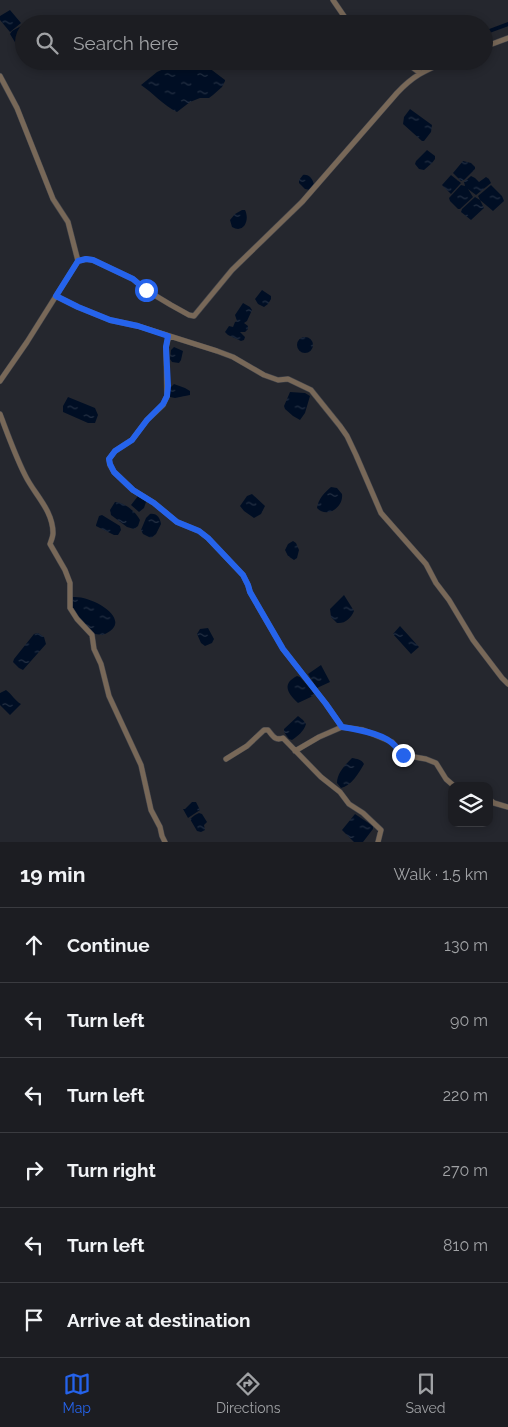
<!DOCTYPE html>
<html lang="en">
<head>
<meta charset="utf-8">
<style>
	body { margin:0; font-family:Raleway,sans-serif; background:#292a2f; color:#f1f3f6 }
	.controls { position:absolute; right:15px; bottom:15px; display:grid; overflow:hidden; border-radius:10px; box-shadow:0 2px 8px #0003 }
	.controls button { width:45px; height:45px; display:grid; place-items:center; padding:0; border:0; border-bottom:1px solid #3a3b40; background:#1c1d22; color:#f1f3f6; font:25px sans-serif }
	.stop { position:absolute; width:15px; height:15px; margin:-11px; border:4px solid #2563eb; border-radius:50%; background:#fff }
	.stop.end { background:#2563eb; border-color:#fff; box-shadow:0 1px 5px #0008 }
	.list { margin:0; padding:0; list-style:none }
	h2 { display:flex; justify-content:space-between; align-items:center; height:65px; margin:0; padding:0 20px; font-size:21px }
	h2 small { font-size:16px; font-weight:400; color:#a0a2a5 }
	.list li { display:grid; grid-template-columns:32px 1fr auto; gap:15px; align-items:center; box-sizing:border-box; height:75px; padding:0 20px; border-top:1px solid #3a3b40 }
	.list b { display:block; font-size:19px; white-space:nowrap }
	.list em { font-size:16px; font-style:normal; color:#a0a2a5 }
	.icon { flex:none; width:28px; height:28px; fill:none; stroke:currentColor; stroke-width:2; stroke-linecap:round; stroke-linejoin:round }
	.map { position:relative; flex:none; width:508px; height:842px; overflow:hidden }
	.search { position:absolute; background:#1c1d22; box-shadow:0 2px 8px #0003; left:15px; right:15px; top:15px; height:55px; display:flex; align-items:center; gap:12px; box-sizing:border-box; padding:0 18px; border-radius:28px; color:#a0a2a5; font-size:19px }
	.sheet { height:515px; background:#1c1d22 }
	nav { display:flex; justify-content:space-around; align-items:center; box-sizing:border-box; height:70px; border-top:1px solid #3a3b40; background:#1c1d22; font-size:14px; color:#a0a2a5 }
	nav a { display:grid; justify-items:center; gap:2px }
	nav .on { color:#2563eb }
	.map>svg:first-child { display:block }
</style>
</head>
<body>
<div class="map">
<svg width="508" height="842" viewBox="0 0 508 842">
	<defs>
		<pattern id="water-ripples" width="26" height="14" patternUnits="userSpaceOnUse" patternTransform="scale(1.25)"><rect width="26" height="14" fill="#000e24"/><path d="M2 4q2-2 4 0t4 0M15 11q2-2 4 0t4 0" fill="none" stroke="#253144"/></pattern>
	</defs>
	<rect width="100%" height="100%" fill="#25272e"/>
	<path fill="url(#water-ripples)" d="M 10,10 L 21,23 L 10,32 L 0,20 L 0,16 Z
		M 21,26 L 24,26 L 24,57 L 10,34 L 12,31 Z
		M 190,61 L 200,61 L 225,80 L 225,81 L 222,87 L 213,95 L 209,98 L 200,98 L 190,102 L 177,112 C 163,105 153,93 141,85 L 157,72 L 166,68 L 185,66 Z
		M 410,109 L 432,125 L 431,132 L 424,141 L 422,141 L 403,124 L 404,117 Z
		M 427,150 L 435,156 L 435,159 L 432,163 L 424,170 L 419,169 L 415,164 L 416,161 Z
		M 463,161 L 471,163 L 475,167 L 475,169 L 464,180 L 461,181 L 453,173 Z
		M 303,175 C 309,174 313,179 314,185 L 310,190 L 305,189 L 299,183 L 299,180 Z
		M 451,175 L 461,183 L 451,194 L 442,185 Z
		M 471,176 L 475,178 L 479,182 L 486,177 L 489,179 L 491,183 L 476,195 L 468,189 L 473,197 L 460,209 L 458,209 L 450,201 L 449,198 L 461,185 L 465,186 L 464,182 Z
		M 491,185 L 502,196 L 504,201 L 493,211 L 480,200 L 484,208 L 471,220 L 461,212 L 462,209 L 475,197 L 480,200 L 478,196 Z
		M 242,210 L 245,210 C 250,220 244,234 232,227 L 230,220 L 235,214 Z
		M 262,290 L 271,296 L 271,299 L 268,304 L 264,307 L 258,304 L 255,299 Z
		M 243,303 L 250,307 L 252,310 L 247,321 L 244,323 L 248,326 L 248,329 L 245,332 L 240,332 L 245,337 L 244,340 L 241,341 L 228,335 L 225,332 L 229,326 L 233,327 L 235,322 L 237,321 L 235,315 Z
		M297 345a8 8 0 1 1 16 0a8 8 0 1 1-16 0Z
		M 174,347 L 183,351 L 181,360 L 179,363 L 172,362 L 170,359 L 171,350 Z
		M 174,384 L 185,388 L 190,391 L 190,395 L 175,398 L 170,397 L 169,395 L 171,387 Z
		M 290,392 L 305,393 L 310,396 L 305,413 L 300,420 L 293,416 L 285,409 L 284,406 Z
		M 68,397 L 95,408 L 98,415 L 95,423 L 88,423 L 63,412 L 63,406 Z
		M 331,487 L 337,488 L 342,494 C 344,507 327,519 317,508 C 318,499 325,492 331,487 Z
		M 252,494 L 265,506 L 261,514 L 254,518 L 244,511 L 240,506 L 247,496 Z
		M 138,496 L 145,500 L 146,502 L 144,508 L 139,512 L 131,505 Z
		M 115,502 C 124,502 136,512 140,520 L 138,526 L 134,529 L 127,527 L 111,515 L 110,510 Z
		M 150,514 C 157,513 160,518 161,524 L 156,534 L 151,538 L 143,534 L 141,530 L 146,518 Z
		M 102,515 L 120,526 L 121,530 L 118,535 L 114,535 L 96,526 L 96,525 L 99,516 Z
		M 293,541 L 296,543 L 299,550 L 297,558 L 294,560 L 288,556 L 285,550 L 288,544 Z
		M 344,595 L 354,611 C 351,618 345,624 337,623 L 331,617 L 330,609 Z
		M 73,597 C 92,595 137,621 103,635 L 95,634 L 75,613 L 72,608 L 72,598 Z
		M 400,626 L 419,647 L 411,654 L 393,634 Z
		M 208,628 L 214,639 L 212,643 L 205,646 L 201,643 L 197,634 L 200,629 Z
		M 38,633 L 44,637 L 46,644 L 23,670 L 19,668 L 13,662 L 14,659 L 34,634 Z
		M 321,665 L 330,682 L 317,688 L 308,674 Z
		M 297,676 L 300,677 L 314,693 L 313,696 L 298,703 C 288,694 281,684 297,676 Z
		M 6,690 C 12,694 15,701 21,704 L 10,715 L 0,705 L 0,693 Z
		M 298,716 L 303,720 L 306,724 C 304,731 298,736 292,740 L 289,739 L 284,732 L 284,729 Z
		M 352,758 C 357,759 361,759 364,764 C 359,773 351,786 341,788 L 337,783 C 337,773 345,765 352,758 Z
		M 192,802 L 196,802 L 200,810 L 188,818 L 183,809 L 185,809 Z
		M 199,813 L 202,814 L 207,822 L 204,825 L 205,830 L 201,832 L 197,831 L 190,819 L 195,815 Z
		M 355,814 L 373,826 L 373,829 L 363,842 L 354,842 L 342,830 Z"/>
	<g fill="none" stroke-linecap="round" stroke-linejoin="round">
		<path stroke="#000e24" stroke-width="4" d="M 484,33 L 508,24"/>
		<g stroke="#43454c" stroke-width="6">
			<path id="minor" d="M 333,0 L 346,19 L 351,24
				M 484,47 L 508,38
				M 404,61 L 420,73
				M 0,76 L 17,108 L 53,199 L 68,222 L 78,261
				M 56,296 L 78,307 L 110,320 L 138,326 L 217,351 L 233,357 L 264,375 L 278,380 L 288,379 L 311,390 L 340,426 L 347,436 L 356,455 L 381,513 L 426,564 L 436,583 L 449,600 L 473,640 L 502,678 L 508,684
				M 169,336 L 166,347 L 167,396 L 163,405 L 147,420 L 132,440 L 115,451 L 109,459 L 110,465 L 114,472 L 133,490 L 154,503 L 177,522 L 199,531 L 208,538 L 243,575 L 248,585 L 250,592 L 283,649 L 326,704 L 342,727
				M 0,381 L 27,342 L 78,261 L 86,259 L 93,260 L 133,279 L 146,290 L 171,305 L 189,315 L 194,316 L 232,270 L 302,202 L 397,93 C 414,75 424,71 447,61
				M 0,414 C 8,435 15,455 25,475 C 34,494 53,510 53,533 C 53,537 51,541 50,544 L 65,570 L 70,583 L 70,608 L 77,619 L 92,635 L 94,649 L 101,664 L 109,696 L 141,765 L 151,810 L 160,827 L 162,836 L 165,842
				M 295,751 L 319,737 L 342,727 L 363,730 L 392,742 L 403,755 L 426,759 L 436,763 L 446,779 L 454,786
				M 226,759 L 247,746 L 264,730 L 268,730 C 273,736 275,741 283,738 L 321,777 L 340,792 L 349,804 L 363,813 L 381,830 L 378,842
				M 489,799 L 494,803 L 508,807"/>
		</g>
		<use href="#minor" stroke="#786858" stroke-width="5"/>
	</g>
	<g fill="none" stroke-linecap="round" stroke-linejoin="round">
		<path stroke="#2563eb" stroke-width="6" d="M 146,290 L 133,279 L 93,260 L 86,259 L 78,261 L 56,296 L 78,307 L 110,320 L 138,326 L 168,336 L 166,347 L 168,386 L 167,396 L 163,404 L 147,420 L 132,440 L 115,451 L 109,459 L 110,464 L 114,472 L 133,490 L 154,503 L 177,522 L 199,531 L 208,538 L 243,575 L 248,585 L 250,592 L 283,649 L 326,704 L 342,727 C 355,729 381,733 392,743 C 396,746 399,751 403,755"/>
	</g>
</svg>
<div class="controls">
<button><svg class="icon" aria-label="layers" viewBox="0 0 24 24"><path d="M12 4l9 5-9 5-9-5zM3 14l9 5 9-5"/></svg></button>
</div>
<div class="stop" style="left:146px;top:290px"></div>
<div class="stop end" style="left:403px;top:755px"></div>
<div class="search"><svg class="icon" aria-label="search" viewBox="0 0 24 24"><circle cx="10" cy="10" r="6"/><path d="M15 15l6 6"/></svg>Search here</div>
</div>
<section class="sheet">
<h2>19 min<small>Walk · 1.5 km</small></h2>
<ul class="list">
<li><svg class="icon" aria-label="ahead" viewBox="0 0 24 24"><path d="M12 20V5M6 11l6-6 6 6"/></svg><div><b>Continue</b></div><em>130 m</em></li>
<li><svg class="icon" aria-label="left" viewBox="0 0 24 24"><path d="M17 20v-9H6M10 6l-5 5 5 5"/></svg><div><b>Turn left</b></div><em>90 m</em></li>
<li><svg class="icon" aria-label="left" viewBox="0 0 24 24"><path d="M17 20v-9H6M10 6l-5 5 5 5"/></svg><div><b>Turn left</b></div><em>220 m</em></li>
<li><svg class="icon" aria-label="right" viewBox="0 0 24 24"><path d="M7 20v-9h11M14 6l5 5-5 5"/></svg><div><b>Turn right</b></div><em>270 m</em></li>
<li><svg class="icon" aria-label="left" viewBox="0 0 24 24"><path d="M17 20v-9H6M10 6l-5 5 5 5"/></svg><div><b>Turn left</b></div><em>810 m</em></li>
<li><svg class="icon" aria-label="arrive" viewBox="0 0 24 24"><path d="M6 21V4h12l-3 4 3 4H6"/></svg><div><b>Arrive at destination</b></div></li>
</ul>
</section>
<nav>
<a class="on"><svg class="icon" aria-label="map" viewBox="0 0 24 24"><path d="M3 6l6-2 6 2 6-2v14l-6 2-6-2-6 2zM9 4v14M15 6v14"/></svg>Map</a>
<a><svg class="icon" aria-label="directions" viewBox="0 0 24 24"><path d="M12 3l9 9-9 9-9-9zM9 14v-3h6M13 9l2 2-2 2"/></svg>Directions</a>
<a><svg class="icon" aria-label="saved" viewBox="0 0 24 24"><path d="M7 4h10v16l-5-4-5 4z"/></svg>Saved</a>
</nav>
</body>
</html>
